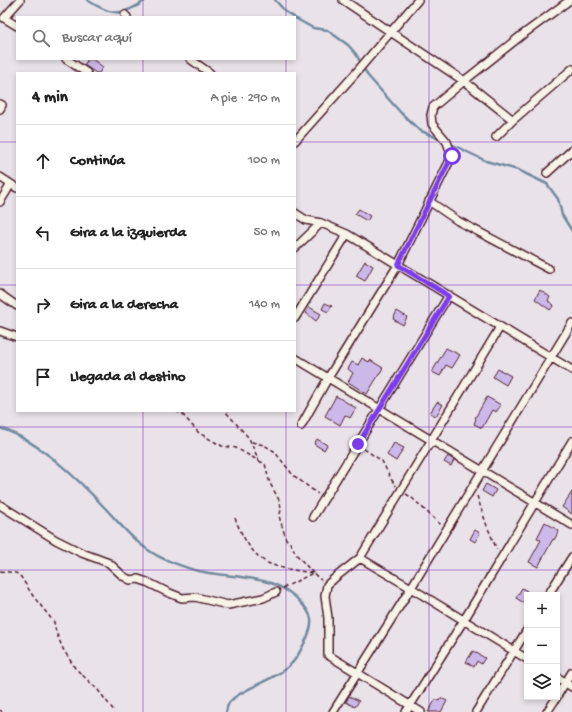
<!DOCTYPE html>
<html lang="es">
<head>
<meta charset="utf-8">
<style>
	body { margin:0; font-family:"Gochi Hand",sans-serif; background:#f6f6f6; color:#222 }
	.controls { position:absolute; right:12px; bottom:12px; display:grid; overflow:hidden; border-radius:0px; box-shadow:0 2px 6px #0003 }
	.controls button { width:36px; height:36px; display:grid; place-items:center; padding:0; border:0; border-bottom:1px solid #e0e0e0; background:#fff; color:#222; font:20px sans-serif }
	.stop { position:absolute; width:12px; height:12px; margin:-9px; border:3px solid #7c3aed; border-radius:50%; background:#fff }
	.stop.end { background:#7c3aed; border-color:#fff; box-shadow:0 1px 4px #0008 }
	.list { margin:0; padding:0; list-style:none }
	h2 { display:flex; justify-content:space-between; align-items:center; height:52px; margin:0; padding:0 16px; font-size:17px }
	h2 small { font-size:13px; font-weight:400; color:#767676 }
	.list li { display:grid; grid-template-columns:26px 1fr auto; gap:12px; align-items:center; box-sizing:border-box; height:72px; padding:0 16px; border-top:1px solid #e0e0e0 }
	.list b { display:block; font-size:15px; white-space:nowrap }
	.list em { font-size:13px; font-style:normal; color:#767676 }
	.icon { flex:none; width:22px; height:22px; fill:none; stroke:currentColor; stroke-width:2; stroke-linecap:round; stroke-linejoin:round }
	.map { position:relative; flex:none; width:572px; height:712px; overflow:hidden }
	.search { position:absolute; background:#fff; box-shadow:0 2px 6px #0003; left:16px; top:16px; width:280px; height:44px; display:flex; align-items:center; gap:10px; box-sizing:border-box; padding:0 14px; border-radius:0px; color:#767676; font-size:15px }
	.panel { position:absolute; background:#fff; box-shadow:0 2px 6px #0003; left:16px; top:72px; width:280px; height:340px; border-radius:0px }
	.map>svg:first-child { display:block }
</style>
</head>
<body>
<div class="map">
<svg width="572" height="712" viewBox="0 0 572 712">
	<rect width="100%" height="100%" fill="#eae2e9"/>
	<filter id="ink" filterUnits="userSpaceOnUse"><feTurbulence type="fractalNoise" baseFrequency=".025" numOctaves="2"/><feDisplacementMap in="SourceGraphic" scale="8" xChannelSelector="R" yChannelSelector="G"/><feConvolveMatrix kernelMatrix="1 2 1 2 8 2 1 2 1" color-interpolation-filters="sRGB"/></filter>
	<g filter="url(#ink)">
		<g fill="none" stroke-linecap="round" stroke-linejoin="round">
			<path stroke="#708a9e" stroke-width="2.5" d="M 87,0 C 112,16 122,17 146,0
				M 275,0 L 286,12 L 294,17
				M 295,18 L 313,28 L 327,30 L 348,45 L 356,54 L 368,76 L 401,113 L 419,130 L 442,140
				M 449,143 L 486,161 L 518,170 L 547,184 L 558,199 L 562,215 L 572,231
				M 0,428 C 39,441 77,478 105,508 C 123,527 139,548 164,559 C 177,564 190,570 204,572 C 238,579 278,574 302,604 C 306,608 310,614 311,619 C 312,626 308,636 305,642 C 301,649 298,657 292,663 C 278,678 252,685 235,697 C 233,699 230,701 229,703 C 227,706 227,709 226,712"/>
		</g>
		<path fill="#ccb9ea" stroke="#4a1f2b" d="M 88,59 L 92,59 L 103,67 L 99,73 L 96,73 L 84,65 Z
			M 359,209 L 370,216 L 367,221 L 355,214 Z
			M 365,261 L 373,266 L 365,281 L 356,276 Z
			M 540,290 L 550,297 L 548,301 L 554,305 L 550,310 L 535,299 Z
			M 325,303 L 332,306 L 328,312 L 322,309 Z
			M 309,307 L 321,314 L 316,321 L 306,313 Z
			M 397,311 L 407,317 L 403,325 L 393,319 Z
			M 446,348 L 460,355 L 452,368 L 446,365 L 440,376 L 432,372 Z
			M 362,358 L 369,362 L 370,360 L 383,368 L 367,394 L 348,382 L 353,373 L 348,369 L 352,362 L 358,365 Z
			M 498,369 L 511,376 L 506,385 L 493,377 Z
			M 336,396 L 356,408 L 350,418 L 345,415 L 340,425 L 325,416 Z
			M 487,397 L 501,405 L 496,412 L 492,410 L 482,428 L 474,424 L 476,419 L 475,418 Z
			M 437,402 L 443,405 L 436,416 L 430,413 Z
			M 317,439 L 327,445 L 324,450 L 314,444 Z
			M 394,443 L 404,448 L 396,461 L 387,455 Z
			M 448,456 L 454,460 L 451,466 L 444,462 Z
			M 486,484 L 496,490 L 492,497 L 482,491 Z
			M 572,492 L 572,514 L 562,507 Z
			M 545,522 L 559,531 L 554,540 L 553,539 L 538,567 L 529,562 L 541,540 L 537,538 Z
			M 475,530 L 480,533 L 475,542 L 470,539 Z
			M 522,588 L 527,591 L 527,605 L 516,598 Z
			M 473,651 L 485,658 L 481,664 L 477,661 L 474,667 L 466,662 Z
			M 349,696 L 359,701 L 355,707 L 346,702 Z
			M 441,698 L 447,701 L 441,712 L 428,712 L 436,699 L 439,701 Z"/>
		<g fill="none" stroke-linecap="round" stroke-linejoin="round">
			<g stroke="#4a1f2b" stroke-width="10">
				<path id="street" d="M 343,0 L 464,81 L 522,35 L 570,0
					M 125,15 L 127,17
					M 17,26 L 4,18 L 20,0
					M 66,59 L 87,73
					M 190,59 L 210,73
					M 0,104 L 2,105 L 0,109
					M 496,137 L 513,120 L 572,69
					M 295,141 L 354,75 L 418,0
					M 547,173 L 572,150
					M 0,177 L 17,188
					M 429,201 L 458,221 L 549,269
					M 0,202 L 11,184
					M 295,213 L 306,220 L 321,223 L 347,234 L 572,370
					M 295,248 L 321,223
					M 0,294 L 17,306
					M 295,318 L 347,234
					M 0,331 L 17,337
					M 295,358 L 572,525
					M 301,426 L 328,378 L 398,265 L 452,156 L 447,142 L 432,124 L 431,115 L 433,107 L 464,81 L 513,120
					M 0,505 L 56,540 L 82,553 L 109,563 L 123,576 L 130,580 L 138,579 L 147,582 L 167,592 L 182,598 L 195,597 L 228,605 L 263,598 L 276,592
					M 313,517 L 449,295
					M 360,558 L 411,588 L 527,659
					M 548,595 L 572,557
					M 557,677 L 572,687
					M 557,696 L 572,672
					M 333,712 L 411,588 L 572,323
					M 406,712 L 464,620 L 572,441
					M 421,712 L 328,655 L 328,618 L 325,596 L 327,585 L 337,576 L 360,558 L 500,327
					M 476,712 L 527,630
					M 547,712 L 557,697"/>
			</g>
			<path stroke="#4a1f2b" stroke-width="1.5" stroke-dasharray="4 3" stroke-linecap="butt" d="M 176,411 L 183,415 L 199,433 L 222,446 L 236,448 L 259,461 L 249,438 L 225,411
				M 252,442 L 264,445 L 274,451 L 293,475 L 318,494
				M 364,449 L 382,461 L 391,479 L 396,486
				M 259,461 L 265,464 C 267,471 268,478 270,483 C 275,494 285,505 279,516 L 286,539 L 291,544 L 296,554 L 313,573
				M 406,494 L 411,497 L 441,525
				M 477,496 L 487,526 L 497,550
				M 235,518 C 241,535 253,557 270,564 C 282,569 300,571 313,573
				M 0,571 L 16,573 L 21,577 L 33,596 L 54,622 L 56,632 L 63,649 L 75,668 L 98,690 L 115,712
				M 283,588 L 313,573 L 321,580
				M 0,710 L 2,712"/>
			<use href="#street" stroke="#f7f3e8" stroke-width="7"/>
		</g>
	</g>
	<g fill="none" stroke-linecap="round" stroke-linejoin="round" filter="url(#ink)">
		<path stroke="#7c3aed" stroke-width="5" d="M 358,444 L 449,296 L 398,265 L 452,156"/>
	</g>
	<path fill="none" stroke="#7b2cbf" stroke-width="1" stroke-opacity="0.55" d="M 143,0 L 143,17M 286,0 L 286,17M 429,0 L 429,712M 143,59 L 143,73M 286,59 L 286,73M 0,142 L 17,142M 295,142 L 572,142M 0,285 L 17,285M 295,285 L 572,285M 143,411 L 143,712M 286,411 L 286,712M 0,427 L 572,427M 0,570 L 572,570"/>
</svg>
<div class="controls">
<button>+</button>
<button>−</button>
<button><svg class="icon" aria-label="layers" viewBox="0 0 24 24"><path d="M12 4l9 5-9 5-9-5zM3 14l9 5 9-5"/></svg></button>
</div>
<div class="stop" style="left:452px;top:156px"></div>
<div class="stop end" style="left:358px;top:444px"></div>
<div class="search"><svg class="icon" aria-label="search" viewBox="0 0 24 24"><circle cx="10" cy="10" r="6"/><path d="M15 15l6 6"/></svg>Buscar aquí</div>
<section class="panel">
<h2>4 min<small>A pie · 290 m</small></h2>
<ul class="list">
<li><svg class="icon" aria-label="ahead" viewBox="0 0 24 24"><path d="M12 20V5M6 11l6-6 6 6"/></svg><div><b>Continúa</b></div><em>100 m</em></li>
<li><svg class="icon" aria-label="left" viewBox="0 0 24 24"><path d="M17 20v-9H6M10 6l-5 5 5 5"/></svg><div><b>Gira a la izquierda</b></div><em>50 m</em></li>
<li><svg class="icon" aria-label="right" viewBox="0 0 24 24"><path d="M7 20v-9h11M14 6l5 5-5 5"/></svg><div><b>Gira a la derecha</b></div><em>140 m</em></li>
<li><svg class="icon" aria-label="arrive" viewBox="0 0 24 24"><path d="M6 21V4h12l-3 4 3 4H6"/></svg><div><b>Llegada al destino</b></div></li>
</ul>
</section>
</div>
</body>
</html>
